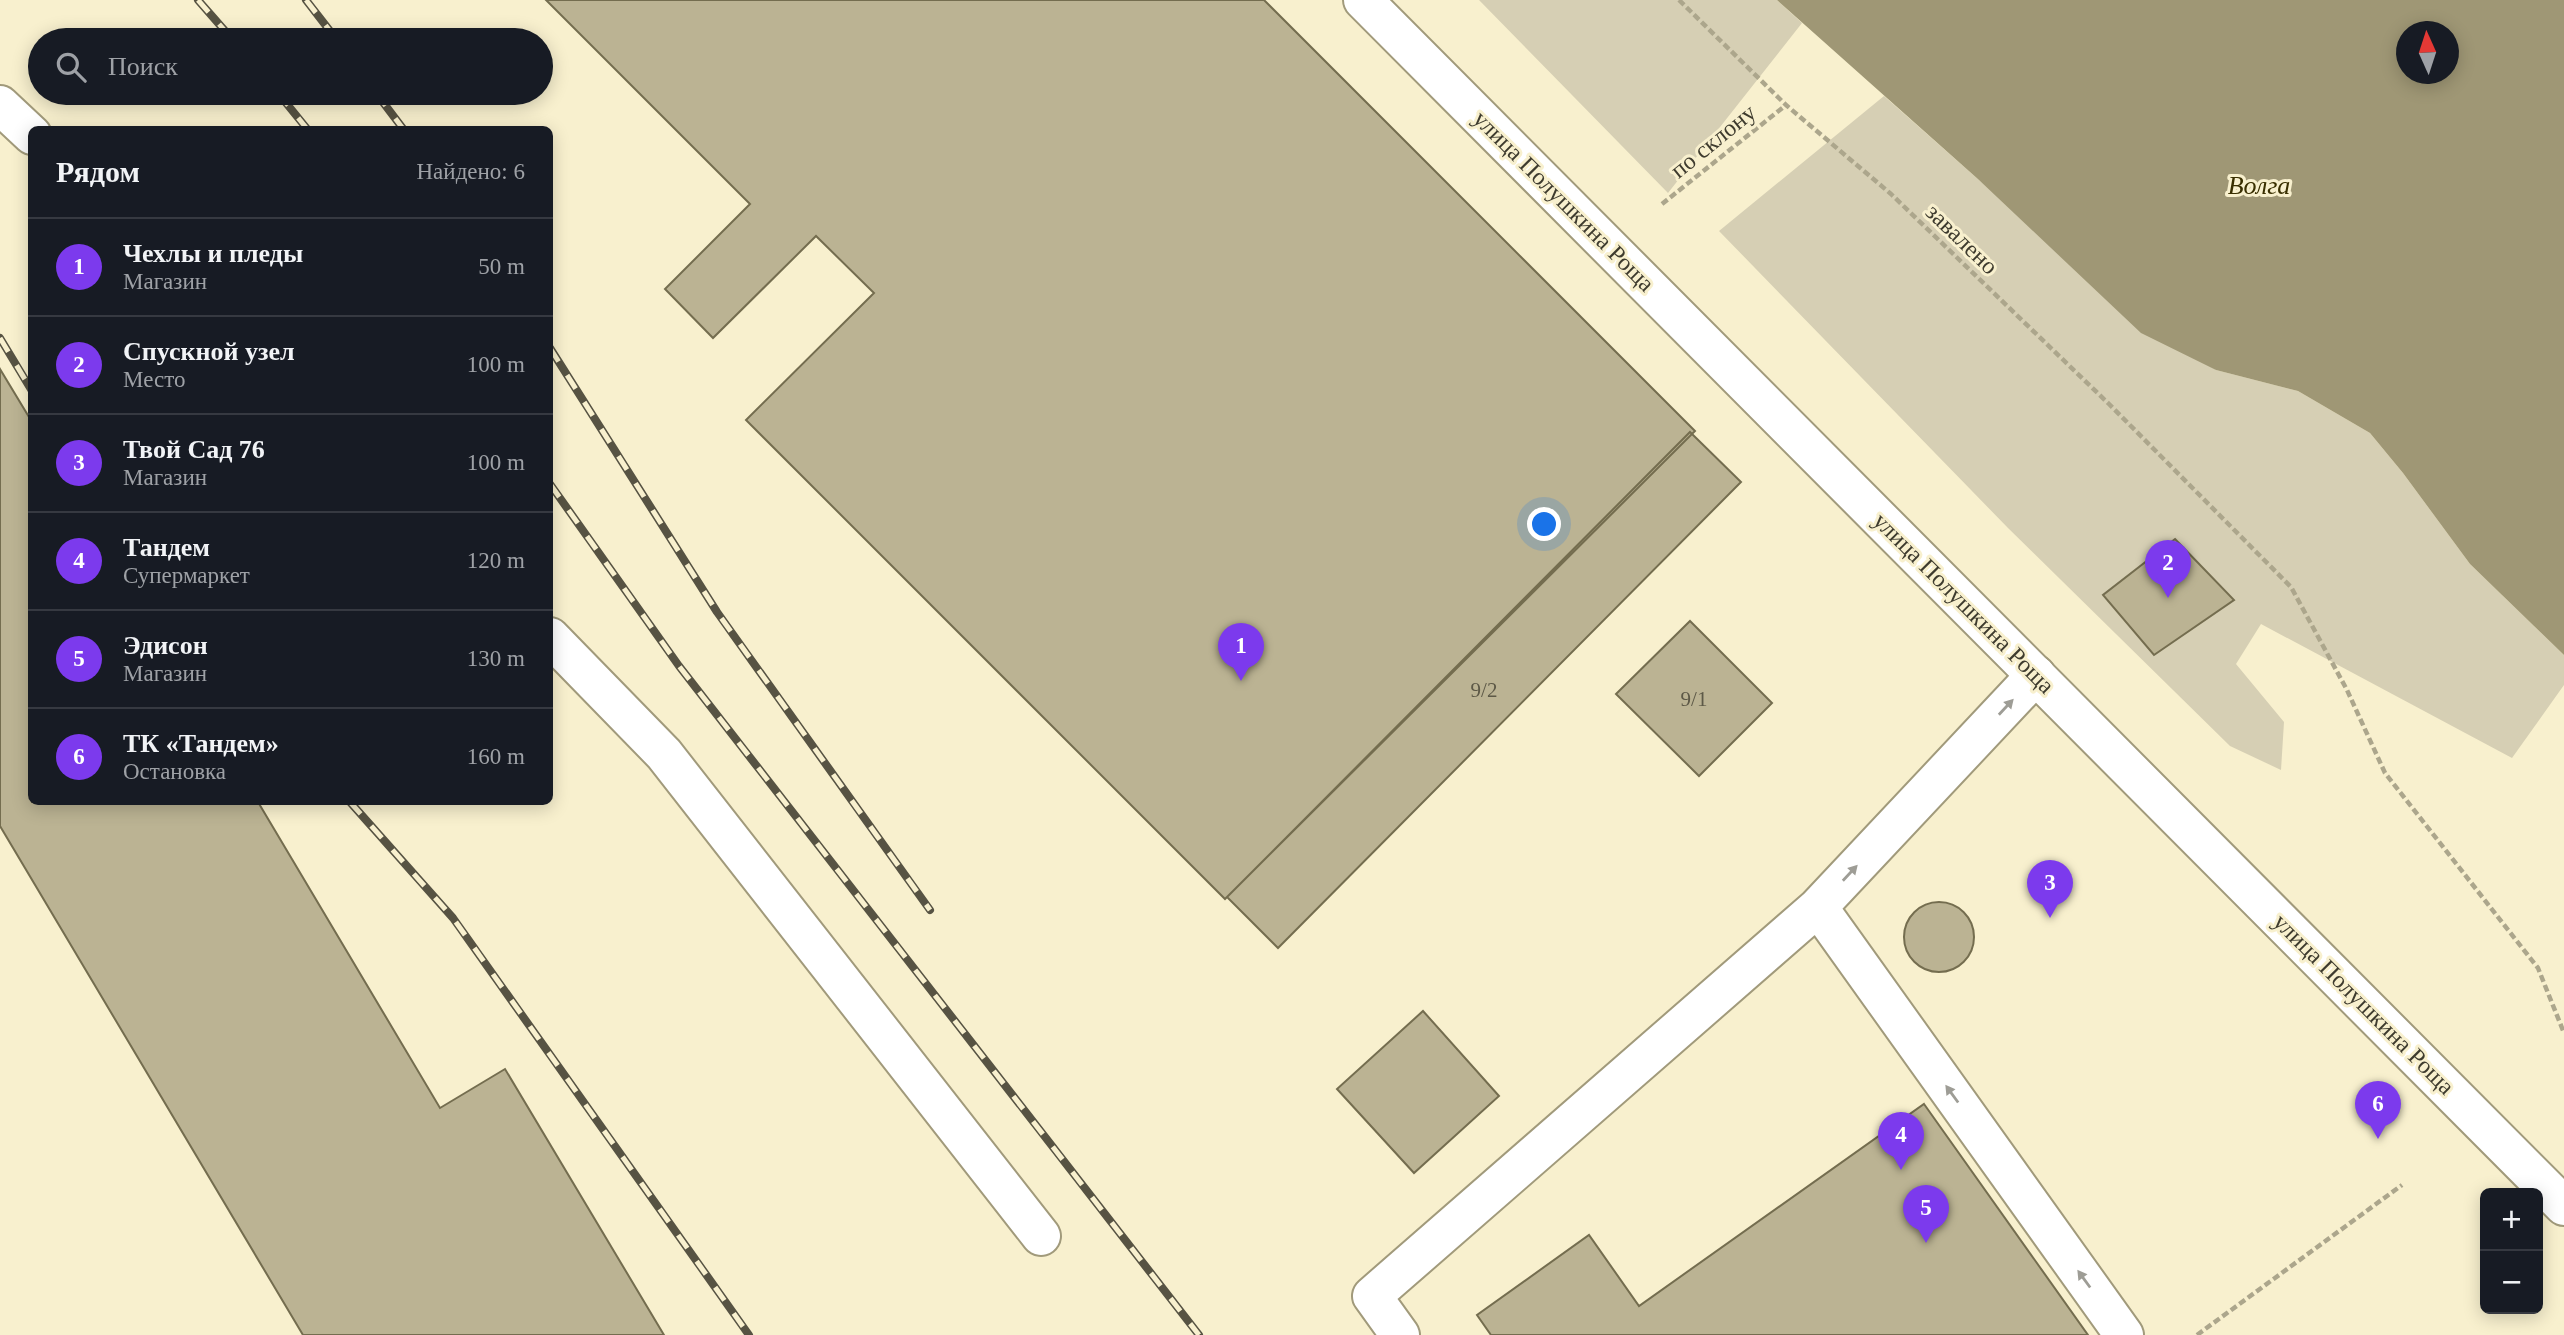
<!DOCTYPE html>
<html lang="ru">
<head>
<meta charset="utf-8">
<style>
	body { margin:0; font-family:Georgia,serif; background:#20242c; color:#f1f3f6 }
	.controls { position:absolute; right:21px; bottom:21px; display:grid; overflow:hidden; border-radius:10px; box-shadow:0 4px 18px #0003 }
	.controls button { width:63px; height:63px; display:grid; place-items:center; padding:0; border:0; border-bottom:2px solid #363941; background:#171b24; color:#f1f3f6; font:35px sans-serif }
	.compass { position:absolute; left:2396px; top:21px; width:63px; height:63px; border-radius:50%; background:#171b24; box-shadow:0 4px 18px #0003; rotate:357deg }
	.you { position:absolute; left:1545px; top:525px; width:24px; height:24px; margin:-18px; border:5px solid #fff; border-radius:50%; background:#1a73e8; box-shadow:0 0 0 10px #1a73e833 }
	.badge { display:grid; place-items:center; width:46px; height:46px; border-radius:50%; background:#7c3aed; color:#fff; font-size:23px; font-weight:700 }
	.pin { position:absolute; translate:-50% -58px; filter:drop-shadow(0 2px 4px #0008) }
	.pin::after { content:''; position:absolute; top:37px; width:24px; height:21px; background:inherit; clip-path:polygon(0 0,100% 0,50% 100%) }
	.list { margin:0; padding:0; list-style:none }
	h2 { display:flex; justify-content:space-between; align-items:center; height:91px; margin:0; padding:0 28px; font-size:30px }
	h2 small { font-size:23px; font-weight:400; color:#9ea1a6 }
	.list li { display:grid; grid-template-columns:46px 1fr auto; gap:21px; align-items:center; box-sizing:border-box; height:98px; padding:0 28px; border-top:2px solid #363941 }
	.list b { display:block; font-size:26px; white-space:nowrap }
	.list p { margin:0; font-size:23px; white-space:nowrap; color:#9ea1a6 }
	.list em { font-size:23px; font-style:normal; color:#9ea1a6 }
	.icon { flex:none; width:38px; height:38px; fill:none; stroke:currentColor; stroke-width:2; stroke-linecap:round; stroke-linejoin:round }
	.map { position:relative; flex:none; width:2564px; height:1335px; overflow:hidden }
	.search { position:absolute; background:#171b24; box-shadow:0 4px 18px #0003; left:28px; top:28px; width:525px; height:77px; display:flex; align-items:center; gap:18px; box-sizing:border-box; padding:0 24px; border-radius:38px; color:#9ea1a6; font-size:26px }
	.panel { position:absolute; background:#171b24; box-shadow:0 4px 18px #0003; left:28px; top:126px; width:525px; height:679px; border-radius:10px }
	.map>svg:first-child { display:block }
</style>
</head>
<body>
<div class="map">
<svg width="2564" height="1335" viewBox="0 0 2564 1335">
	<rect width="100%" height="100%" fill="#f8f0ce"/>
	<path fill="#d6cfb4" d="M 1479,0 L 1777,0 L 1802,23 L 1668,193 Z
		M 1884,96 L 1979,180 L 2216,370 L 2298,391 L 2370,433 L 2403,473 L 2470,564 L 2564,655 L 2564,685 L 2512,758 L 2261,624 L 2236,664 L 2284,722 L 2281,770 L 2230,746 L 2008,528 L 1719,231 Z"/>
	<path fill="#9f9775" fill-rule="evenodd" d="M 1777,0 L 2564,0 L 2564,655 L 2470,564 L 2403,473 L 2370,433 L 2298,391 L 2216,370 L 2141,333 L 1979,180 ZM 2406,32 L 2448,32 L 2448,74 L 2406,74 Z"/>
	<path fill="#bbb393" stroke="#746d4f" stroke-width="2" d="M 546,0 L 1264,0 L 1695,431 L 1225,899 L 746,420 L 874,293 L 816,236 L 713,338 L 665,289 L 750,204 Z
		M 0,369 L 32,422 L 32,802 L 258,802 L 440,1108 L 505,1069 L 664,1335 L 303,1335 L 0,826 Z
		M 1690,432 L 1741,482 L 1278,948 L 1227,897 Z
		M 2175,539 L 2234,600 L 2154,655 L 2103,595 Z
		M 1690,621 L 1772,703 L 1699,776 L 1616,694 Z
		M1904 937a35 35 0 1 1 70 0a35 35 0 1 1-70 0Z
		M 1423,1011 L 1499,1096 L 1414,1173 L 1337,1089 Z
		M 1924,1104 L 2088,1335 L 1491,1335 L 1477,1315 L 1589,1235 L 1639,1306 Z"/>
	<g fill="none" stroke-linecap="round" stroke-linejoin="round">
		<g stroke="#a19a7b" stroke-width="42">
			<path id="minor" d="M 0,105 L 32,135
				M 550,637 L 664,754 L 1041,1236
				M 2036,675 L 1818,907 L 2124,1335
				M 1400,1335 L 1372,1296 L 1818,907"/>
		</g>
		<g stroke="#a19a7b" stroke-width="42">
			<path id="major" d="M 1363,0 L 2564,1206"/>
		</g>
		<path stroke="#aca68c" stroke-width="4.5" stroke-dasharray="7 3.5" stroke-linecap="butt" d="M 1679,0 L 1786,105 L 1891,194 L 2109,404 L 2291,587 L 2347,690 L 2385,773 L 2538,968 L 2564,1033
			M 1662,204 L 1786,105
			M 2197,1335 L 2402,1185"/>
		<use href="#minor" stroke="#fff" stroke-width="38"/>
		<use href="#major" stroke="#fff" stroke-width="38"/>
		<g stroke="#575343" stroke-width="8">
			<path id="rail" d="M 198,0 L 233,40
				M 306,0 L 337,40
				M 278,93 L 308,130
				M 376,93 L 404,130
				M 0,338 L 32,391
				M 550,348 L 717,612 L 930,910
				M 550,484 L 679,666 L 1199,1335
				M 350,802 L 453,918 L 749,1335"/>
		</g>
		<use href="#rail" stroke="#f8f0ce" stroke-width="5" stroke-dasharray="16" stroke-linecap="butt"/>
	</g>
	<defs><path id="oneway-solid" d="M-6-.8H1V-3.2L6.5 0L1 3.2V.8H-6Z" transform="scale(1.75)"/></defs>
	<g fill="#9e9d96">
		<use href="#oneway-solid" transform="translate(2006 707) rotate(-47)"/>
		<use href="#oneway-solid" transform="translate(1850 873) rotate(-47)"/>
		<use href="#oneway-solid" transform="translate(1952 1094) rotate(-126)"/>
		<use href="#oneway-solid" transform="translate(2084 1279) rotate(-126)"/>
	</g>
	<g text-anchor="middle" stroke-width="6" stroke-linejoin="round" paint-order="stroke">
		<g font-size="21" fill="#5d5947">
			<text x="1484" y="697">9/2</text>
			<text x="1694" y="706">9/1</text>
		</g>
		<g font-size="24" fill="#3e3b2e" stroke="#f8f0ce">
			<text transform="translate(1713 141) rotate(-39)" y="8">по склону</text>
			<text transform="translate(1564 201) rotate(45)" y="8">улица Полушкина Роща</text>
			<text transform="translate(1962 239) rotate(44)" y="8">завалено</text>
			<text transform="translate(1964 603) rotate(45)" y="8">улица Полушкина Роща</text>
			<text transform="translate(2364 1004) rotate(45)" y="8">улица Полушкина Роща</text>
		</g>
		<g font-size="26" font-style="italic" fill="#392f00" stroke="#f8f0ce">
			<text x="2259" y="194">Волга</text>
		</g>
	</g>
</svg>
<div class="controls">
<button>+</button>
<button>−</button>
</div>
<svg class="compass" viewBox="-18 -18 36 36"><path d="M0-13l5 13h-10z" fill="#e53935"/><path d="M0 13l5-13h-10z" fill="#9ea1a6"/></svg>
<div class="you"></div>
<div class="pin badge" style="left:1241px;top:681px">1</div>
<div class="pin badge" style="left:2168px;top:598px">2</div>
<div class="pin badge" style="left:2050px;top:918px">3</div>
<div class="pin badge" style="left:1901px;top:1170px">4</div>
<div class="pin badge" style="left:1926px;top:1243px">5</div>
<div class="pin badge" style="left:2378px;top:1139px">6</div>
<div class="search"><svg class="icon" aria-label="search" viewBox="0 0 24 24"><circle cx="10" cy="10" r="6"/><path d="M15 15l6 6"/></svg>Поиск</div>
<section class="panel">
<h2>Рядом<small>Найдено: 6</small></h2>
<ul class="list">
<li><span class="badge">1</span><div><b>Чехлы и пледы</b><p>Магазин</p></div><em>50 m</em></li>
<li><span class="badge">2</span><div><b>Спускной узел</b><p>Место</p></div><em>100 m</em></li>
<li><span class="badge">3</span><div><b>Твой Сад 76</b><p>Магазин</p></div><em>100 m</em></li>
<li><span class="badge">4</span><div><b>Тандем</b><p>Супермаркет</p></div><em>120 m</em></li>
<li><span class="badge">5</span><div><b>Эдисон</b><p>Магазин</p></div><em>130 m</em></li>
<li><span class="badge">6</span><div><b>ТК «Тандем»</b><p>Остановка</p></div><em>160 m</em></li>
</ul>
</section>
</div>
</body>
</html>
